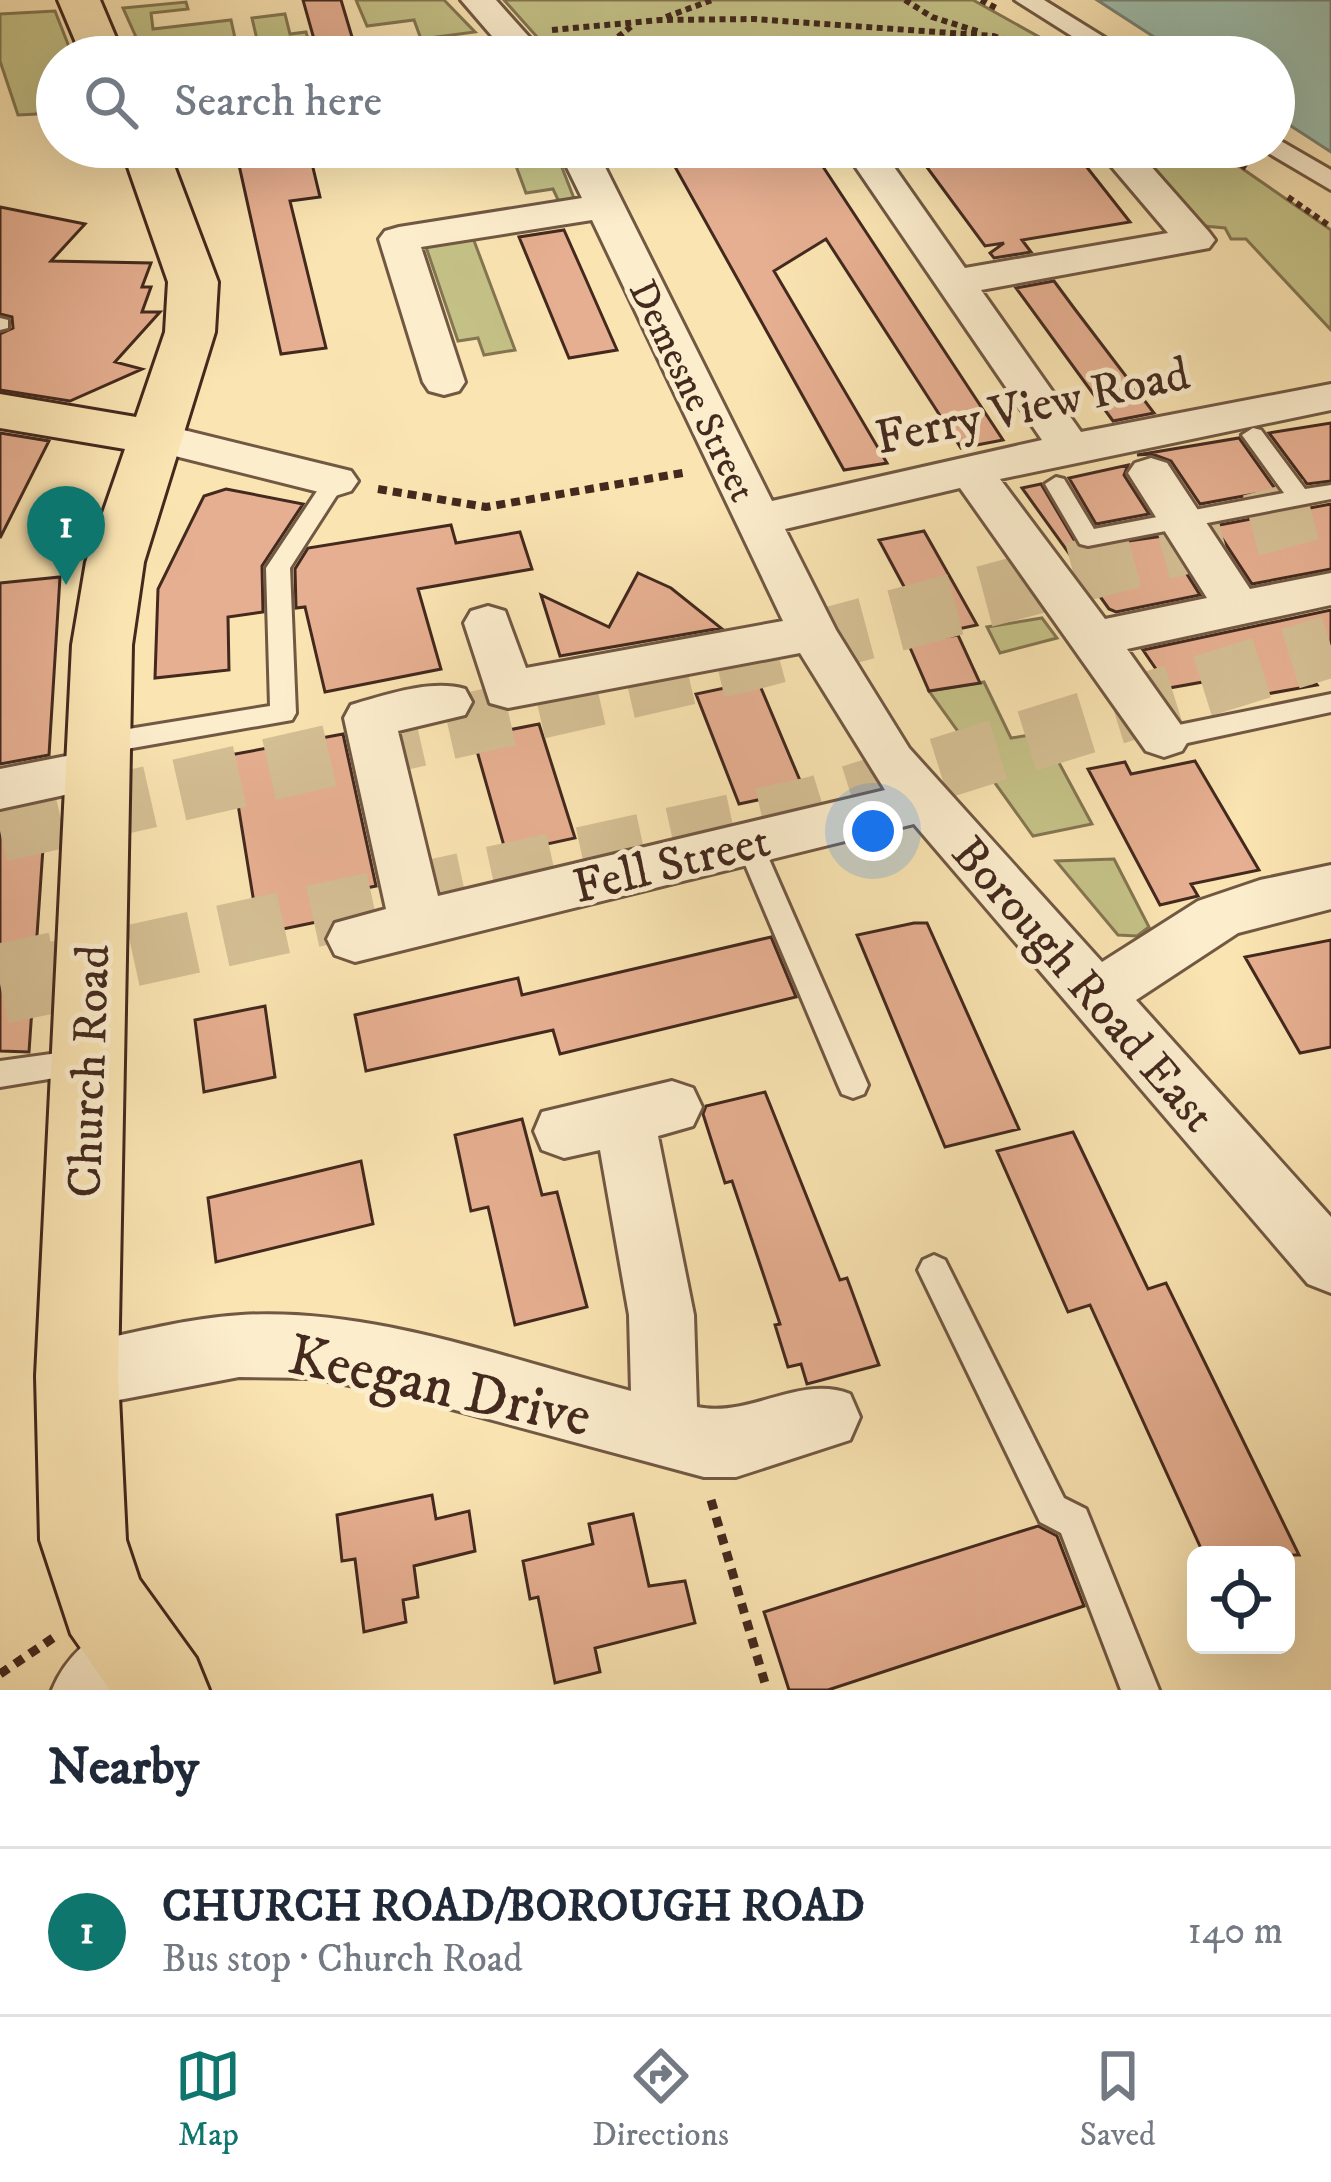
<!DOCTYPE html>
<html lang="en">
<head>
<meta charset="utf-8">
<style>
	body { margin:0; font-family:"IM FELL DW Pica",serif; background:#f6f6f7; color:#1f2937 }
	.controls { position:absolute; right:36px; bottom:36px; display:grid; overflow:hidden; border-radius:18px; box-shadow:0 12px 48px #0002 }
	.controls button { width:108px; height:108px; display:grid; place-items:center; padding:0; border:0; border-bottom:3px solid #e0e1e3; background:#fff; color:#1f2937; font:60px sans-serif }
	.you { position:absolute; left:873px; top:831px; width:42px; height:42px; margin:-30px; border:9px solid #fff; border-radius:50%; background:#1a73e8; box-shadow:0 0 0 18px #1a73e833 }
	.badge { display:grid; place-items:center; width:78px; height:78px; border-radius:50%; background:#0f766e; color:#fff; font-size:39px; font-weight:700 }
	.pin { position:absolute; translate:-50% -99px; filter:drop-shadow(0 3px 6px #0008) }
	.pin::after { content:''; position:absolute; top:63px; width:42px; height:36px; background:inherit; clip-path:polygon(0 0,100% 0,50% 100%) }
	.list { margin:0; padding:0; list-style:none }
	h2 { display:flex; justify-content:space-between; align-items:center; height:156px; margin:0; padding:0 48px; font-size:51px }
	h2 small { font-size:39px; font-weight:400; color:#747a83 }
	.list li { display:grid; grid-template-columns:78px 1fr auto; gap:36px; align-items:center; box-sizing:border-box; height:168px; padding:0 48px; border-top:3px solid #e0e1e3 }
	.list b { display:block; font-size:45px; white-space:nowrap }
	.list p { margin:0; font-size:39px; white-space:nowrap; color:#747a83 }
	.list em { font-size:39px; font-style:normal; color:#747a83 }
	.icon { flex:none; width:66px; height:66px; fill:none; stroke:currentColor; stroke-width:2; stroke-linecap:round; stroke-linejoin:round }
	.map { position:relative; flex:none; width:1331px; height:1690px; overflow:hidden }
	.search { position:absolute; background:#fff; box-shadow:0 12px 48px #0002; left:36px; right:36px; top:36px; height:132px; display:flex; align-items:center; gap:30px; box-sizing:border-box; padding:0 42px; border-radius:66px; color:#747a83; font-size:45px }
	.sheet { height:324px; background:#fff }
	nav { display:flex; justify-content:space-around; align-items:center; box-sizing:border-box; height:168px; border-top:3px solid #e0e1e3; background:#fff; font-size:33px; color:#747a83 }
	nav a { display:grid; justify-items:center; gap:6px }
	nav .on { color:#0f766e }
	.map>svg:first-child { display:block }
</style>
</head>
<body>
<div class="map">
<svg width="1331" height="1690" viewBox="0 0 1331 1690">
	<rect width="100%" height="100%" fill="#fae4b2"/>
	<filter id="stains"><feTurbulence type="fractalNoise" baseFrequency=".00167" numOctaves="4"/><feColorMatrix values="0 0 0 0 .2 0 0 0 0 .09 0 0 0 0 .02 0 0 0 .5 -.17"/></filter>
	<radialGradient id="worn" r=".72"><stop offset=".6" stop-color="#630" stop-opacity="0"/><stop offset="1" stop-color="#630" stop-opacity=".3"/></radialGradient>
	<path fill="#c5c287" stroke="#847652" stroke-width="3" d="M 356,0 L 444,0 L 475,32 L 421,39 L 414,20 L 367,26 Z
		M 504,0 L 973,0 L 1075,57 L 1030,57 L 1017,41 L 931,57 L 555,57 Z
		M 186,2 L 188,9 L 151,13 L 153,29 L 231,20 L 238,52 L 145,57 L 123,8 Z
		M 55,11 L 73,57 L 57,57 L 57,113 L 18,115 L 0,61 L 0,14 Z
		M 285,14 L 290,34 L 306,32 L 313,57 L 261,57 L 252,18 Z
		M 509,147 L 554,147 L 575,201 L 560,204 L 553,189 L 526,193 Z
		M 1129,147 L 1211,147 L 1331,230 L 1331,330 L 1246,239 L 1231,239 L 1225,228 L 1193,225 Z
		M 473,238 L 515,350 L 484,355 L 478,338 L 458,341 L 425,244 Z
		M 1042,618 L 1057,638 L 1000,653 L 987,627 Z
		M 984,682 L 1011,738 L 1043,733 L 1092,824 L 1033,836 L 929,691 Z
		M 1114,859 L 1149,927 L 1137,936 L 1118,935 L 1056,861 Z"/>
	<path fill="#9ebfad" stroke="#7a8374" stroke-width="3" d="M 1097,0 L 1331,0 L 1331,152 L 1274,115 L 1274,57 L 1185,57 Z"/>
	<path fill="#e6af91" stroke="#43291e" stroke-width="3" d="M 303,0 L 341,0 L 358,57 L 319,57 Z
		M 235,147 L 308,147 L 320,197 L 290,201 L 326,348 L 281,354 Z
		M 664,147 L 810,147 L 1003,440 L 961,448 L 826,239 L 774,271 L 887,463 L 844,470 Z
		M 912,147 L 1071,147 L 1130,222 L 1022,240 L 1031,252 L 994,258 L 990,253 L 1004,243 L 985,246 Z
		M 0,207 L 85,224 L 51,261 L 151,263 L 142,287 L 151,287 L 142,312 L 160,312 L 115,362 L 142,369 L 70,401 L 0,390 L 0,334 L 13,328 L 12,317 L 0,314 Z
		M 564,230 L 584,275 L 617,350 L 569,358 L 519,237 Z
		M 1054,281 L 1074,308 L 1154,413 L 1113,421 L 1016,288 Z
		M 1331,423 L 1331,481 L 1307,484 L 1269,433 Z
		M 0,433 L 49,441 L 0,538 Z
		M 1239,438 L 1276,490 L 1200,504 L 1171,461 L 1152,454 L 1137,455 Z
		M 1128,465 L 1124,475 L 1149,514 L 1096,524 L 1069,478 Z
		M 1041,484 L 1079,548 L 1163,536 L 1200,595 L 1116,612 L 1109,609 L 1022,488 Z
		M 226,489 L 303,504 L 262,566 L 263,612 L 228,617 L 229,670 L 155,678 L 158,589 L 204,496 Z
		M 1331,504 L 1331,569 L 1252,584 L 1214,526 Z
		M 451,525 L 456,543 L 520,532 L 532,569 L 418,589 L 441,669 L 325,692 L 305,607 L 296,608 L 295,569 L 308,548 Z
		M 924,531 L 963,600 L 977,625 L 930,635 L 879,540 Z
		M 638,573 L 671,588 L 721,628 L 560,656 L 541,595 L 609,627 Z
		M 60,577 L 49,755 L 0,764 L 0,583 Z
		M 1331,610 L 1331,668 L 1308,673 L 1317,685 L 1216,703 L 1203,682 L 1169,688 L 1143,650 Z
		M 958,635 L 980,683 L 929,691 L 908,643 Z
		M 758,681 L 804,790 L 739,804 L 696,694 Z
		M 539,724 L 575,838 L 506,853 L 473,737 Z
		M 343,734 L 376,886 L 327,896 L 331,919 L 259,934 L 230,755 Z
		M 1195,761 L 1259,870 L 1191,884 L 1198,896 L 1160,905 L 1088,769 L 1125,762 L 1131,774 Z
		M 46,804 L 29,1052 L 0,1051 L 0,813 Z
		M 914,923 L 927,923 L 1019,1129 L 945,1147 L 857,935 Z
		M 771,937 L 796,997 L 560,1054 L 553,1030 L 366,1071 L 355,1015 L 518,978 L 522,995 Z
		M 1331,940 L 1331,1047 L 1300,1053 L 1245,957 Z
		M 265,1006 L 275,1077 L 204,1092 L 195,1020 Z
		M 765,1092 L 840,1280 L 847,1278 L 879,1365 L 807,1384 L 801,1364 L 788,1367 L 775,1325 L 780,1324 L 732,1181 L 725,1183 L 703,1114 L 706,1106 Z
		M 522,1119 L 542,1195 L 557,1192 L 587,1307 L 515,1325 L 488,1207 L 471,1211 L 455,1135 Z
		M 1073,1132 L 1148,1289 L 1166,1283 L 1299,1555 L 1204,1555 L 1090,1305 L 1068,1312 L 997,1151 Z
		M 361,1161 L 373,1224 L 216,1262 L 208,1198 Z
		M 432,1495 L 436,1519 L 469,1511 L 475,1551 L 414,1566 L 418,1597 L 403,1600 L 406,1622 L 364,1632 L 355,1559 L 342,1561 L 337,1515 Z
		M 633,1514 L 649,1586 L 685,1581 L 695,1623 L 595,1648 L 600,1672 L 555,1683 L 538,1597 L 530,1599 L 523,1561 L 593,1544 L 589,1524 Z
		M 1038,1526 L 1057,1536 L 1084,1606 L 828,1690 L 789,1690 L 764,1612 Z"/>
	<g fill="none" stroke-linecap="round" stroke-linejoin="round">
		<path stroke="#d5bf94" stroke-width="62" stroke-dasharray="62 30" stroke-linecap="butt" d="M 0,831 L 740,662 L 1331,504
			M 43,975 L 816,807 L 1331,646"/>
		<path stroke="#d5bf94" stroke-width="80" stroke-dasharray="80 40" stroke-linecap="butt" d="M 0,984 L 57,972"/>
		<g stroke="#715843" stroke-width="6">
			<path id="service" d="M 0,318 L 8,320 L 8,328 L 0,330 Z
				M 1253,428 L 1261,430 L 1305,489 L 1331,485 L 1331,499 L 1088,546 L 1080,544 L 1045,484 L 1056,477 L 1064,479 L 1094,529 L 1284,493 L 1242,435 Z
				M 335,474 L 346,481 L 290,568 L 296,713 L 292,720 L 98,754 L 89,751 L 85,744 L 98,734 L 270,706 L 266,568 L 327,476 Z
				M 1331,694 L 1331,712 L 1164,748 L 1151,738 L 1164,728 Z
				M 749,833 L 759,836 L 762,843 L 868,1085 L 864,1094 L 853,1098 L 842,1094 L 838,1085 L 736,843 L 739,836 Z
				M 87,1049 L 97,1053 L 102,1062 L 97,1071 L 0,1087 L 0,1061 Z
				M 934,1255 L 945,1260 L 1064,1498 L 1086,1509 L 1159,1690 L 1121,1690 L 1061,1533 L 1040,1522 L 918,1270 L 923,1260 Z"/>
		</g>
		<g stroke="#715843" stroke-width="6">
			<path id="pedestrian" d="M 1015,0 L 1044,0 L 1136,57 L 1105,57 Z
				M 1274,137 L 1331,170 L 1331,190 L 1265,151 L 1262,147 L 1274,147 Z"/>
		</g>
		<g stroke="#715843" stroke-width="6">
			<path id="minor" d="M 461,0 L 496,0 L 547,57 L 510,57 Z
				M 557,147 L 595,147 L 772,501 L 1042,440 L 842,147 L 880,147 L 965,268 L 1168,233 L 1095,147 L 1134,147 L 1209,232 L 1215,240 L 1209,248 L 981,290 L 1081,432 L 1331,384 L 1331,410 L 1000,479 L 1105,619 L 1207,598 L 1128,473 L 1135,463 L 1151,458 L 1167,463 L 1250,589 L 1331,573 L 1331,605 L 1127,649 L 1190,738 L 1182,751 L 1164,757 L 1146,751 L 960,488 L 785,529 L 836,630 L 909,748 L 1102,962 L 1198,901 L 1260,880 L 1331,865 L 1331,909 L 1238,933 L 1136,1000 L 1331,1217 L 1331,1293 L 1308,1284 L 914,824 L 355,962 L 335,955 L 327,939 L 335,923 L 386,909 L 344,718 L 351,705 C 385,695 431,679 465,689 L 472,702 L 465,715 L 398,731 L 438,896 L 885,790 L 800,653 L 508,708 L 490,703 L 464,623 L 471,611 L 488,606 L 505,611 L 526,668 L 783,621 L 592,220 L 421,247 L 465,382 L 459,391 L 444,395 L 429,391 L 423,382 L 379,239 L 385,231 L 399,227 L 582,198 Z
				M 155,423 L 351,471 L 358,481 L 351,491 L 335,496 L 139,447 L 133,437 L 139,427 Z
				M 97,750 L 115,756 L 123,770 L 115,784 L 0,809 L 0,769 Z
				M 672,1081 L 693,1088 L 702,1107 L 693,1126 L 658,1136 L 694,1315 L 697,1407 C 750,1418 800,1374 850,1394 L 860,1417 L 850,1440 L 736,1477 L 704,1477 L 396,1394 L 313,1378 L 239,1377 L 77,1408 L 53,1399 L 44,1376 L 53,1353 L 77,1344 C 131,1334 187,1318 241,1315 C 372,1307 506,1359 631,1391 L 629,1315 L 600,1150 L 564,1158 L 542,1150 L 534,1131 L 542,1112 Z
				M 134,1614 L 160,1625 L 171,1651 L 160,1677 L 145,1690 L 52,1690 C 67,1653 97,1630 134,1614 Z"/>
		</g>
		<g stroke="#43291e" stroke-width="6">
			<path id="primary" d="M 58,0 L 100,0 L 124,57 L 82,57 Z
				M 121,147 L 167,147 L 218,282 L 215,332 L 144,562 L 132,645 L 118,1376 L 126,1540 L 139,1579 L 196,1658 L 209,1690 L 110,1690 L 71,1634 L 40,1540 L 36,1376 L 72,645 L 86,562 L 125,449 L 0,428 L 0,394 L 136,417 L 165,332 L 168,282 Z"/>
		</g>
		<path stroke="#43291e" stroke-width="6" stroke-dasharray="6 4.5" stroke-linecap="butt" d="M 905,0 L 932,17 L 980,32
			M 981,0 L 996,8
			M 666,17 L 712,0
			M 552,30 L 660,20 L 755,19 L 993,36 L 1007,40 L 1021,57
			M 612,57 L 618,37 L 633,25
			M 838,57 L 967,38
			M 1216,147 L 1246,168
			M 1288,197 L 1331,227"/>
		<path stroke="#43291e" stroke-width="8" stroke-dasharray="9 6" stroke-linecap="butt" d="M 378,489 L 486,507 L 688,472"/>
		<path stroke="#43291e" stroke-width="9" stroke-dasharray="10 8" stroke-linecap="butt" d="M 711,1500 L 767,1690
			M 0,1674 L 53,1638"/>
		<use href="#service" fill="#fcedcd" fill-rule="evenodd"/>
		<use href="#pedestrian" fill="#fcedcd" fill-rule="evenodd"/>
		<use href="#minor" fill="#fcedcd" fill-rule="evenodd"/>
		<use href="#primary" fill="#fae4b2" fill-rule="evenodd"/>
	</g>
	<g text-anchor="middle" stroke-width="10" stroke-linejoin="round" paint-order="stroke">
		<g font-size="39" fill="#43291e" stroke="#fcedcd">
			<text transform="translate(694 390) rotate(64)" y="14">Demesne Street</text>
		</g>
		<g font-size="48" fill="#43291e" stroke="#fcedcd">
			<text transform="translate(1032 404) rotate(-12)" y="17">Ferry View Road</text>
			<text transform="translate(671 862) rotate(-14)" y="17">Fell Street</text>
			<text transform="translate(1085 983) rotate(49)" y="17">Borough Road East</text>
			<text transform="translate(87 1071) rotate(-88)" y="17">Church Road</text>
		</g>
		<g font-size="57" fill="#43291e" stroke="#fcedcd">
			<text transform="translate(440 1384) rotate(12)" y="20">Keegan Drive</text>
		</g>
	</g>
	<rect width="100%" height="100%" filter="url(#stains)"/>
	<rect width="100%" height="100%" fill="url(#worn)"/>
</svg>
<div class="controls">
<button><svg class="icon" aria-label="locate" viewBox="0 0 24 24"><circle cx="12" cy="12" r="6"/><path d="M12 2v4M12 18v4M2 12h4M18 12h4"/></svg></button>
</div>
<div class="you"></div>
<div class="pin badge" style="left:66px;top:585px">1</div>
<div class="search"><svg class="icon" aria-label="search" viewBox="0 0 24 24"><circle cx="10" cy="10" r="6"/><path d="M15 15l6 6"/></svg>Search here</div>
</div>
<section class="sheet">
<h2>Nearby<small></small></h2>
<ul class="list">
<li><span class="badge">1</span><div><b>CHURCH ROAD/BOROUGH ROAD</b><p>Bus stop · Church Road</p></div><em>140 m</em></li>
</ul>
</section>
<nav>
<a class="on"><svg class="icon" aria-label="map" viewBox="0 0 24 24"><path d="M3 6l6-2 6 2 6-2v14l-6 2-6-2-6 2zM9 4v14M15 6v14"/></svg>Map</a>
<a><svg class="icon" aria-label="directions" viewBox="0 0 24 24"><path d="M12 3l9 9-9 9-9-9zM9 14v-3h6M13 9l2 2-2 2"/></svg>Directions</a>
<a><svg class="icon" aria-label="saved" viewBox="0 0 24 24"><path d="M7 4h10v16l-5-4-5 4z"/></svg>Saved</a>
</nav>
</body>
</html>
